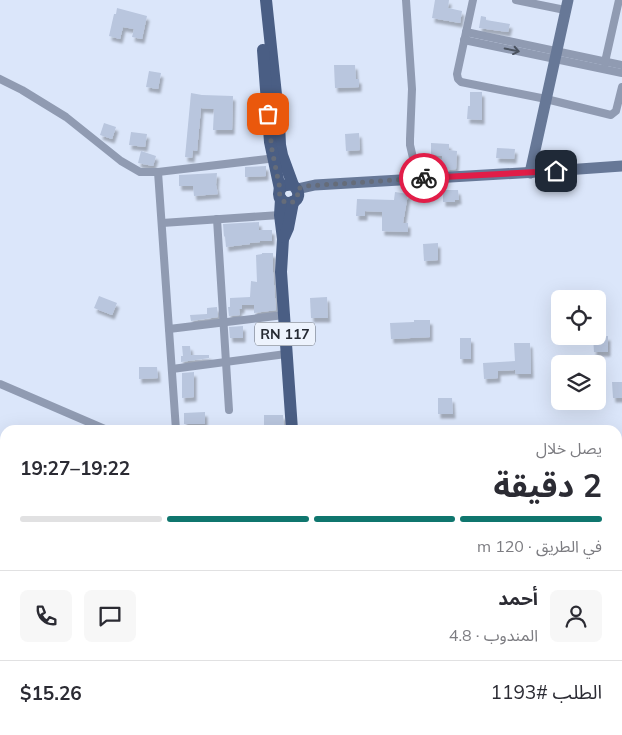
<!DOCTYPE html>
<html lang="ar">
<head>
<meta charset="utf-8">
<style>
  body { margin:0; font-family:Mulish,"Noto Sans Arabic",sans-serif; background:#f7f7f7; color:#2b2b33; direction:rtl; height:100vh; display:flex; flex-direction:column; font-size:19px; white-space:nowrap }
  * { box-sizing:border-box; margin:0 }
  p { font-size:16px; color:#7c7c81 }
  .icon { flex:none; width:28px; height:28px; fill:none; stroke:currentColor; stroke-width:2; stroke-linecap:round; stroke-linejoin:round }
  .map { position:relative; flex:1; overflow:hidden; direction:ltr }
  .drawer { position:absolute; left:0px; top:425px; width:622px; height:310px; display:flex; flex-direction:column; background:#fff; border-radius:15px 15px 0 0; box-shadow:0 5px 20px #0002; direction:rtl }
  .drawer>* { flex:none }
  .controls { position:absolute; left:551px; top:290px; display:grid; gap:10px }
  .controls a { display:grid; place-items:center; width:55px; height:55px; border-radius:8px; background:#fff; box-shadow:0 5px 20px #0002; font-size:25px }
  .pin { position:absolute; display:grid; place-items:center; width:42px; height:42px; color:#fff; margin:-21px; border-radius:10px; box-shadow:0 2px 8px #0006 }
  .courier { position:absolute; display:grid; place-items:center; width:50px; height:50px; margin:-25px; border:4px solid #e11d48; border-radius:50%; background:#fff; color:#222; box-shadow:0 1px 6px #0007 }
  .head em { font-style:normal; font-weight:700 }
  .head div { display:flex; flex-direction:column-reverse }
  .head { display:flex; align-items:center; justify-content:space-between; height:85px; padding:0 20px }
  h1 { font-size:32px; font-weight:700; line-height:38px }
  .bar { display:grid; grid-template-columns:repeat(4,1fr); gap:8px 5px; align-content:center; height:60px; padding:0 20px }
  .bar i { height:6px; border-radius:4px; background:#e1e1e2 }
  .bar .active { background:#0f766e }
  .bar p { grid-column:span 4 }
  .line { display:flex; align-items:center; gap:12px; padding:0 20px; border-top:1px solid #e1e1e2 }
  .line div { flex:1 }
  .round { display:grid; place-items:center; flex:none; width:52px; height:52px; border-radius:8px; background:#f7f7f7 }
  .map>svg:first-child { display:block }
  .building { fill:#b9c6de; filter:url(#shadow) }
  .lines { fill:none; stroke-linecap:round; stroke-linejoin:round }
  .street { stroke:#909bb2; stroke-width:8 }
  .secondary { stroke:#677897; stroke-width:11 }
  .primary { stroke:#4a5e84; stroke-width:12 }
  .oneway { stroke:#4a525f }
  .done { stroke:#656c79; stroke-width:5; stroke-dasharray:0 9 }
  .route { stroke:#e11d48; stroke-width:6 }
  .labels { text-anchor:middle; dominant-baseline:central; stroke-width:4; stroke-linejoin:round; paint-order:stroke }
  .shield { fill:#edf3fd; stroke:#616670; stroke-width:1 }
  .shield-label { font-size:14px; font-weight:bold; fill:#252a33 }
</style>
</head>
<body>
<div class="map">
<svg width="622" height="735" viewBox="0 0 622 735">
  <defs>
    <filter id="shadow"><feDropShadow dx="2.5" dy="4.5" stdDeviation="1" flood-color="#0004"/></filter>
  </defs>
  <rect width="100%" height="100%" fill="#dbe6fa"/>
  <g class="building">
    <path d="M435,0H449L448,8L462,11L460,23L432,18Z"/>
    <path d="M117,8L147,16L142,39L132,37L134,29L123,27L120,39L109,36L114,14H116Z"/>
    <path d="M481,16L486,17V20L510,24L508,32L479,28Z"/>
    <path d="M334,65H355L356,79H359V87L335,88Z"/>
    <path d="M149,71L161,73L158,89L146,87Z"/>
    <path d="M470,92H482V120L467,119L468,106H470Z"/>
    <path d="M191,93L202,95L233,96L232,130H213L214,109L201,108L197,151L193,150L192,158L185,157Z"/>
    <path d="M104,123L116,127L112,139L100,135Z"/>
    <path d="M131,132L147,134L145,147L129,145Z"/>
    <path d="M359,133L360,150L346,151L345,134Z"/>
    <path d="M431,143L449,144V150L457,151L456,169L446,170V165L442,164V156L431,154Z"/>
    <path d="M497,148L515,149L514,159L496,158Z"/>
    <path d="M141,151L156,156L153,166L138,163Z"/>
    <path d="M266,166V176L245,177V167Z"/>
    <path d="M217,173L216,185L218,194L194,196L193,186H179V175Z"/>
    <path d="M443,190H458L459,200H455V202H443Z"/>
    <path d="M395,192L408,194L403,223H408V232L382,231V212L365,211V216H356L357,199L394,200Z"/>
    <path d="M259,222V230H272V241H260V242L250,243V244L226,247L225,236L224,237L223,224Z"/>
    <path d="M438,243V260L424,261L423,244Z"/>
    <path d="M262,253H273V272L276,310L254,313V305H242V309H239L240,315L229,316L228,307H230V298L250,297L251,281L257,282L256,255L262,254Z"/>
    <path d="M99,296L117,303L112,315L94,308Z"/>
    <path d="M327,297L328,318H311L310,298Z"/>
    <path d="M217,307L218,317L191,321L190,315L207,314V308Z"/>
    <path d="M414,320H430V337L391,339L390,323L414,322Z"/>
    <path d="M265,323V337H255V324Z"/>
    <path d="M243,326V338H230L229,327Z"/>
    <path d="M608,336V352H594L593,337Z"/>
    <rect x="460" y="338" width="11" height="21"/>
    <path d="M514,343H530L531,374H516L515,370L498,371V378L484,379L483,363L515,361Z"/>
    <path d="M182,346H190L191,355H209V358L181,362V356H183Z"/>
    <path d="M139,367H157L158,378L139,379Z"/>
    <path d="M194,372V397L182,398V373Z"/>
    <path d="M612,382H622V398H613Z"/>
    <path d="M438,398H452L453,414H438Z"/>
    <path d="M205,412V424H184V413Z"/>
    <path d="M264,415H283L284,429L264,430Z"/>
  </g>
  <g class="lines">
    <g class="street">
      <path d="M406,0L412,89L410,139V145L418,179"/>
      <path d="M473,0L457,74L458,79L461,82L546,99L611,115L616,111L622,87"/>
      <path d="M516,0L565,10"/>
      <path d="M466,32L622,65"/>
      <path d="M464,40L622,73"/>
      <path d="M605,62L619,0"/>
      <path d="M0,79L22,90L66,117L121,161L140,172H158L276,158"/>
      <path d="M158,172L176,430"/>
      <path d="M217,219L229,410"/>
      <path d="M162,223L280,215"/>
      <path d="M169,329L284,315"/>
      <path d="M172,369L286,354"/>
      <path d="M0,384L107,430"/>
    </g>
    <g class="secondary">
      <path d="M530,173L568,0"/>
      <path d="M297,189L315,185L537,172L622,166"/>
    </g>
    <g class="primary">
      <path d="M266,0L279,123L280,145L282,155L293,185C310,201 280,211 279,194C279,185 287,184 293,185"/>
      <path d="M263,50L270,142L280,189"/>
      <path d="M281,199L280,215L283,239L281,272L292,430"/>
      <path d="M284,237L288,228L293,202"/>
      <path d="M313,730L314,735"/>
    </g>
  </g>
  <defs><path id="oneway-shaft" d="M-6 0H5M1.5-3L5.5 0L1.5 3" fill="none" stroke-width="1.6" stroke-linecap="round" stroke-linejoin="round" transform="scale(1.25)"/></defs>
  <use class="oneway" href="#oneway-shaft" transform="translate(512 50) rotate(12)"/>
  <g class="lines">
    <path class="done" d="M268,114L272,150L280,189C276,208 302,207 297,189L306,186L424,178"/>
    <path class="route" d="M424,178L556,171"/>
  </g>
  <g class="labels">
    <rect class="shield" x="255" y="322.5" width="60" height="23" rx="4"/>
    <g class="shield-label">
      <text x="285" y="334">RN 117</text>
    </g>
  </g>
</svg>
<div class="controls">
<a><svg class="icon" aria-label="locate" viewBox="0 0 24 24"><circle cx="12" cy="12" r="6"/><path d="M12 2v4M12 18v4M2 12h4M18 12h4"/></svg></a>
<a><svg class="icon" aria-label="layers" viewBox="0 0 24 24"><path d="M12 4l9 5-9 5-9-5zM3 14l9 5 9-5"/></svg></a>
</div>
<div class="pin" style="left:268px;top:114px;background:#ea580c"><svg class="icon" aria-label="bag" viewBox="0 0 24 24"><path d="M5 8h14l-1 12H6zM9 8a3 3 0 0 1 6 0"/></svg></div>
<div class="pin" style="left:556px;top:171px;background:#1f2937"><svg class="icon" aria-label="home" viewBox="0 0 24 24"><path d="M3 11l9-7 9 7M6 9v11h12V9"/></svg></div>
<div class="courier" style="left:424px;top:178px"><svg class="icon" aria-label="bike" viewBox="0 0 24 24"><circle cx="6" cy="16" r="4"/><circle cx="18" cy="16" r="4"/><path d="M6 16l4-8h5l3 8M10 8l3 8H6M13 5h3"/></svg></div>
<section class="drawer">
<div class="head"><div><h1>2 دقيقة</h1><p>يصل خلال</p></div><em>19:22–19:27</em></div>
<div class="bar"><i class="active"></i><i class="active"></i><i class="active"></i><i></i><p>في الطريق · 120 m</p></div>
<div class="line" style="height:90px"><a class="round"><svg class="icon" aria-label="person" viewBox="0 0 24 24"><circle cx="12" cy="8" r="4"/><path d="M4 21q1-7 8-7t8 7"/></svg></a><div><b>أحمد</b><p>المندوب · 4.8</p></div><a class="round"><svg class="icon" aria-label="chat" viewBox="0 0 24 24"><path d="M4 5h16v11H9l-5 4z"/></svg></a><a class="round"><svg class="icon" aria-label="phone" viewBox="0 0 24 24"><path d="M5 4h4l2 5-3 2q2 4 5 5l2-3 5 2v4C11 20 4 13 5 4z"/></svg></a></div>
<div class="line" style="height:65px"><div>الطلب #1193</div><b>$15.26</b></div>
</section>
</div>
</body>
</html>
